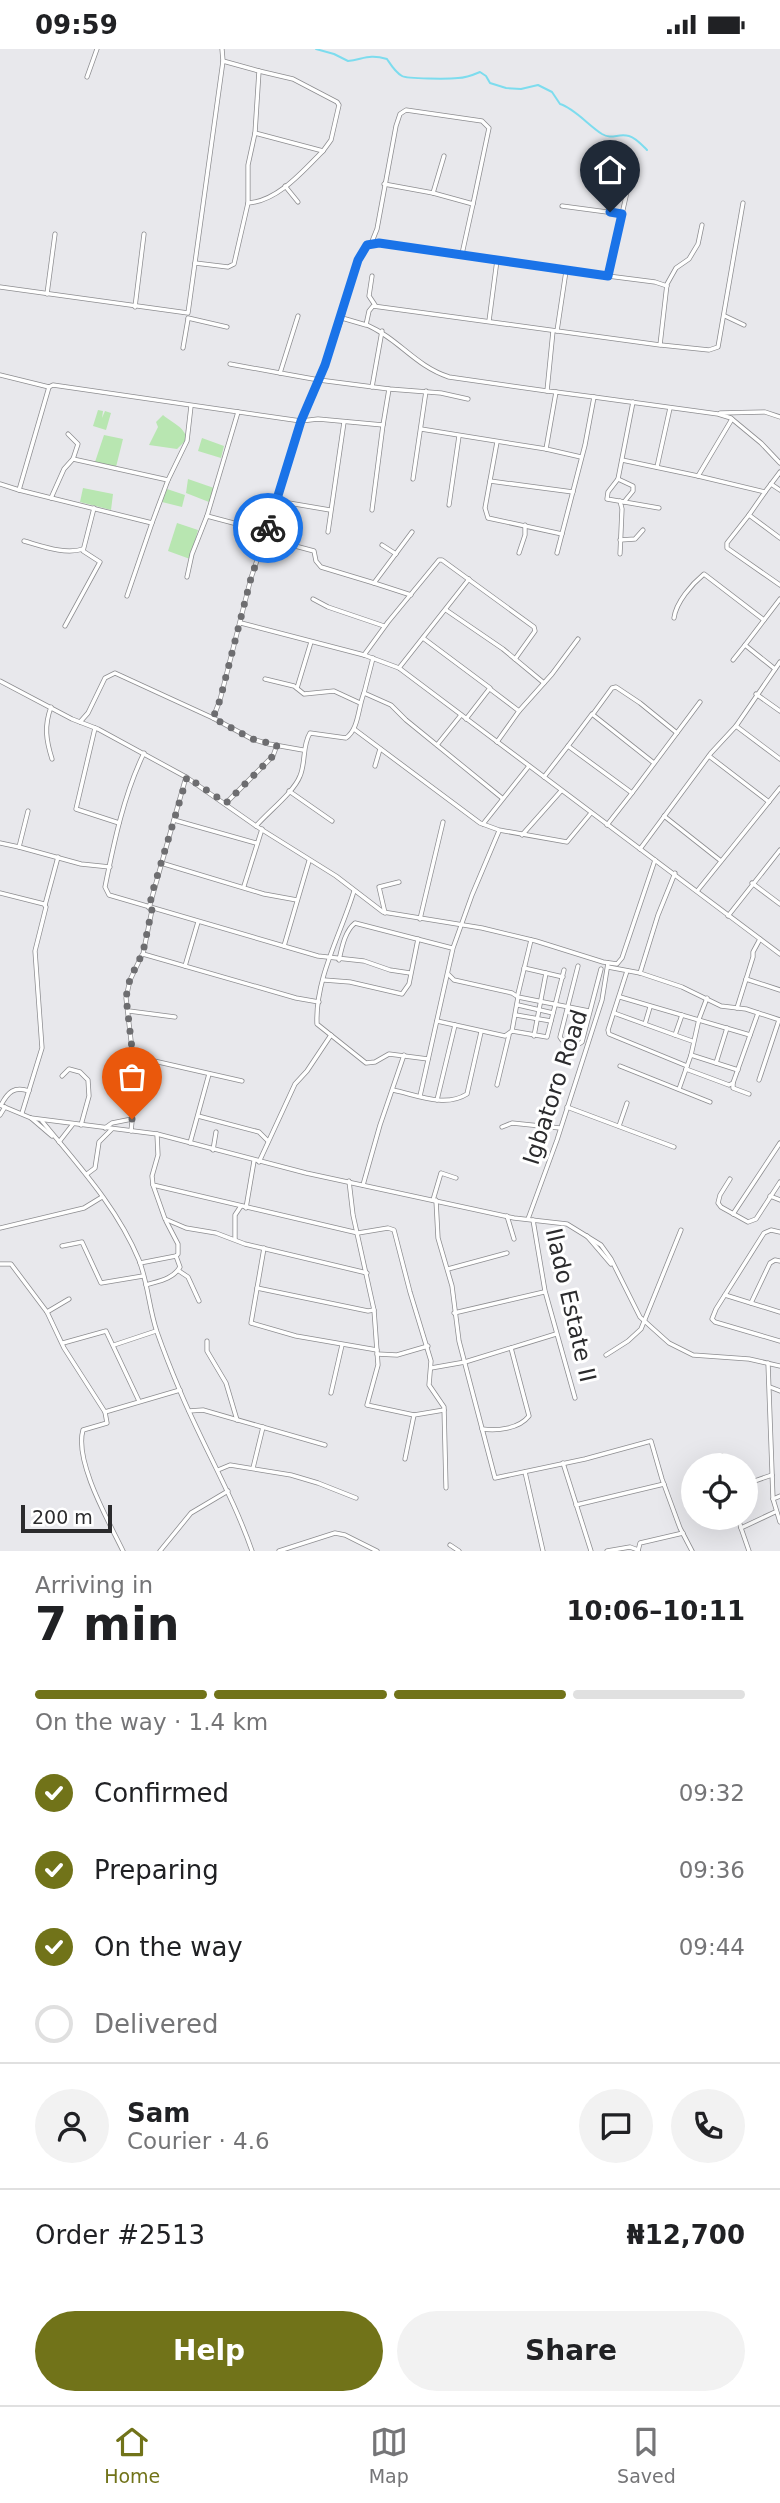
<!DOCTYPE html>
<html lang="en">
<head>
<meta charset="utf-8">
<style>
  body { margin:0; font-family:"DejaVu Sans",sans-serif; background:#f2f2f2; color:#202124; height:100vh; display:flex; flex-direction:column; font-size:26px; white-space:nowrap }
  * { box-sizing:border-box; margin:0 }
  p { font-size:23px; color:#757577 }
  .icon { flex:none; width:38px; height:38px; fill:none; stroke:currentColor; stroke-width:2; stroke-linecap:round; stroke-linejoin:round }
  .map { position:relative; height:1502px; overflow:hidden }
  .details { display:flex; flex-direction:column; background:#fff; flex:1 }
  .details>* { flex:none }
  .controls { position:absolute; left:681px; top:1404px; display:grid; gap:14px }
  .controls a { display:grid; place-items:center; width:77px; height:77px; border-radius:50%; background:#fff; box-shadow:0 7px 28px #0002; font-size:35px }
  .scale { position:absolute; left:21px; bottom:18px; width:91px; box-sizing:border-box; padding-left:7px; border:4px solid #2b2b2d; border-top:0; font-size:19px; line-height:24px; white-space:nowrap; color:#2b2b2d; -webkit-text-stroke:5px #fff; paint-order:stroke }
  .pin { position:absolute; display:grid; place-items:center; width:60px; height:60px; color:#fff; margin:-72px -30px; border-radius:50% 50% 50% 0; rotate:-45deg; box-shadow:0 0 7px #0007 }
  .pin .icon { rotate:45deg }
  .courier { position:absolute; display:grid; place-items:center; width:70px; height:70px; margin:-35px; border:5px solid #1a73e8; border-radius:50%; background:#fff; color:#222; box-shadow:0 2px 9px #0007 }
  .overview em { font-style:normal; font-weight:700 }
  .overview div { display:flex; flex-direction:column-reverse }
  .overview { display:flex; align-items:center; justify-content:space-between; height:119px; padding:0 35px }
  h1 { font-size:46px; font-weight:700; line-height:52px }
  .bar { display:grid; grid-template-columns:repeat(4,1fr); gap:10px 7px; align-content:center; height:84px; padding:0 35px }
  .bar i { height:9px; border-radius:5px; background:#e0e0e0 }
  .bar .on { background:#717319 }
  .bar p { grid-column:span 4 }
  .line { display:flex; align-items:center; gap:18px; padding:0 35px; border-top:2px solid #e0e0e0 }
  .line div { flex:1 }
  .round { display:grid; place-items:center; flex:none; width:74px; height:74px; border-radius:37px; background:#f2f2f2 }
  ol { padding:0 35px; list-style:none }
  li { display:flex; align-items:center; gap:21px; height:77px }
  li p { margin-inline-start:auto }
  li .icon { padding:7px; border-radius:50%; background:#717319; color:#fff; stroke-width:4 }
  li:last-child { color:#757577 }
  li i { width:38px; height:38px; border:4px solid #e0e0e0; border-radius:50% }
  .button { display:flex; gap:14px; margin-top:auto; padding:14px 35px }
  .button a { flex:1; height:80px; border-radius:42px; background:#717319; color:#fff; font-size:28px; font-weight:700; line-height:80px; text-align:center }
  .button a+a { background:#f2f2f2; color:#202124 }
  .status { display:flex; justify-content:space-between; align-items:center; height:49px; padding:0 35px; background:#fff; direction:ltr }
  .status svg { height:19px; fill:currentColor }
  .tab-bar { display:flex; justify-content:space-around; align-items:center; height:98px; border-top:2px solid #e0e0e0; background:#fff; font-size:19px; color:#757577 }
  .tab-bar a { display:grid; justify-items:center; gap:4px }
  .tab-bar .on { color:#717319 }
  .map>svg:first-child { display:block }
  .green { fill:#b8e6b1 }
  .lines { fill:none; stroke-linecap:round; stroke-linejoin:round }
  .stream { stroke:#7ddcee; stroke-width:2 }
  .minor-casing { stroke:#8d8d90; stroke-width:5 }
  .minor { stroke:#fff; stroke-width:3.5 }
  .done { stroke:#6d6d70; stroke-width:7; stroke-dasharray:0 12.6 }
  .route { stroke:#1a73e8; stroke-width:9 }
  .labels { text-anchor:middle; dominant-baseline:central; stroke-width:6; stroke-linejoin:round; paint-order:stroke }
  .street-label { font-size:23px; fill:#2b2b2d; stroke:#fff }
</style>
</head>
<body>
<div class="status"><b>09:59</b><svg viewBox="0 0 49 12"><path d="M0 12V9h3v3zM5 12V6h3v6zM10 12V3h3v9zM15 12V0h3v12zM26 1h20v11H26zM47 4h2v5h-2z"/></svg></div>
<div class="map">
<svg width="780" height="1502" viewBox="0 0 780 1502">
  <rect width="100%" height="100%" fill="#e8e8ec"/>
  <g class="green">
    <path d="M98,361L103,362L102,369L105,362L111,364L106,381L93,377Z"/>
    <path d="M163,366C172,374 184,377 187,390L177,400L149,396L158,378L156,373Z"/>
    <path d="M104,386L123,390L116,418L95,413Z"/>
    <path d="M202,389L224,397L221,409L198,402Z"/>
    <path d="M188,430L214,439L209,453L186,444Z"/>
    <path d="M83,439L113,445L111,461L80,453Z"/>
    <path d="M167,440L185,446L182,458L162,453Z"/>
    <path d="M177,474L198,481L190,510L168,502Z"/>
  </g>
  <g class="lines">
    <path class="stream" d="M316,0L334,5L348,12C364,10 369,5 387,10C391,16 395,23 402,27C407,30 449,30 458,29C465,29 473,26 480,23L486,27L490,34L506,39L521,40L538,36L552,43L560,55C574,59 588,76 602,85C612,91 618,84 629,87C636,89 642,96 647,101"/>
    <defs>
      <g id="minor">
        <path d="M87,28L97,0"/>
        <path d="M255,84L323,102L331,91L339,56L337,53L293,30L259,22"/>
        <path d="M384,135L433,144L444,107"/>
        <path d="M285,137L298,153"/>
        <path d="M433,144L473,155L489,79L482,72L406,61L400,65L396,77L377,180L371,195L379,194L608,227L629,134"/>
        <path d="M248,154C278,152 303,122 323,102"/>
        <path d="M562,157L622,165"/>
        <path d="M371,195C354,202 346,251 342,269L366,276L369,262L373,257L660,296L667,235L676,219L689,210L698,195L702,176"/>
        <path d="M462,205L473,155"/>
        <path d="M195,214L228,218L234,215L248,154V116L255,84L259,22L223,12"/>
        <path d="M372,227L369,247L375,256"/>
        <path d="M608,227L655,233L667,237"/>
        <path d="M0,238L188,264L223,12L222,0"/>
        <path d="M47,245L55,185"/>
        <path d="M135,258L144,185"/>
        <path d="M298,267L280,324L319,331L301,372L318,370L383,376L389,340"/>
        <path d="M725,267L744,276"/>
        <path d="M188,269L227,278"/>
        <path d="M342,269L319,331L389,340L441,344L468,350"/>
        <path d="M489,272L497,211"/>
        <path d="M367,276C399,290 415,317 449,328L547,342"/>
        <path d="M553,282L547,342L556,343"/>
        <path d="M557,282L566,222"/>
        <path d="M661,296L709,301L718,298L743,154"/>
        <path d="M183,299L188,270"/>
        <path d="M230,315L280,324"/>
        <path d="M0,326L49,338L53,336L301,372L277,452L251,529L220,651L213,669"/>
        <path d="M49,338L19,441L152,474L168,431L187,392L191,357"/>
        <path d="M372,338L382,282"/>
        <path d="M633,353L618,430L608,443L607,450L659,459"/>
        <path d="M720,364L765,363L780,368"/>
        <path d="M732,370L761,394L780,414"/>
        <path d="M421,380L546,400"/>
        <path d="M68,385L78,395L73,410"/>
        <path d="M497,393L485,459L488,469L562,485"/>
        <path d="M581,408L546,400L556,343L594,348"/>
        <path d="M622,411L698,427"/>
        <path d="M657,418L670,359"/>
        <path d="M413,430L426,342"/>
        <path d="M618,430L633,437V442L624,453"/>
        <path d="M490,432L573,443"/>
        <path d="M0,435L19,441"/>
        <path d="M771,435L780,441"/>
        <path d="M765,443L780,423"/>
        <path d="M51,449L64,420L73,410L168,431"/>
        <path d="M277,452L330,461"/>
        <path d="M620,452L622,460L620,505"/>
        <path d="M449,456L459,387"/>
        <path d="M372,461L383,376"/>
        <path d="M749,466L727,494V499L780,536"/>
        <path d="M207,467L238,363"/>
        <path d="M328,483L344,373"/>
        <path d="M620,491L635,490L643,481"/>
        <path d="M24,492C42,497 65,506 83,500"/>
        <path d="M382,496L396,505"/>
        <path d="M519,504L525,486V476"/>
        <path d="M557,504L585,396L594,348L718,365L731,369L732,370L698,427L765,443L749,466L780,489"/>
        <path d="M187,528L192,505L207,467L241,476L265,489L314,502L316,512L321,518L374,534L412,483"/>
        <path d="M374,534L411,546"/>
        <path d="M127,547L152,474"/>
        <path d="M313,550L328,558L384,577"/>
        <path d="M446,561L503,600L544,634"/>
        <path d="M674,569C676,553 692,535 704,525L764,571"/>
        <path d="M241,574L364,606L399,619L780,905"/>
        <path d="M65,577L100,513L83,502L94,459"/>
        <path d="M423,589L490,639L466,670"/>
        <path d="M364,606L388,573L439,511H442L534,578L535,582L515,610"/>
        <path d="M733,611L745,596"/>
        <path d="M399,619L469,530"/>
        <path d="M775,620L745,596L780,550"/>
        <path d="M265,630L294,637L304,645L334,642L360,654"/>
        <path d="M0,632L72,670L98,680L186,728L256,777L336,827L383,863L482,879L536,892L603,913L617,915L622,909L655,811"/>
        <path d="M297,639L311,593"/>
        <path d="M490,640L519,662L497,693"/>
        <path d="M364,644L373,609"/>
        <path d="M756,645L780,662"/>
        <path d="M51,658C44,677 46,691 52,710"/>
        <path d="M519,662L552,625L578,590"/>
        <path d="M593,665L612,639L616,638L640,654L677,684"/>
        <path d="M80,673L88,664L105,629L115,624L213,669L252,690L269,695L303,701"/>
        <path d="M736,677L780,710"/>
        <path d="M95,679L76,760L119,774"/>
        <path d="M354,680L480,774L499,781L567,793L591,764"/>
        <path d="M437,696L461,666"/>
        <path d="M568,697L592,665L654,714"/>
        <path d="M144,704C124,745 114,793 105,838L109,846L318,907L364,912L390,921L410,924"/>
        <path d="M709,707L769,753"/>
        <path d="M375,717L380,700"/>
        <path d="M544,728L568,697L632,744L607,776"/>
        <path d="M289,742L332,772"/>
        <path d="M632,744L700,653"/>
        <path d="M226,754L273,707L277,696"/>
        <path d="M664,767L721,812"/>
        <path d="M174,771L256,794"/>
        <path d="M483,775L529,717"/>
        <path d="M256,777C268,763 294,743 300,727C306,713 302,697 310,684L346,689C359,680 358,658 364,644L391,656L406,671L502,749"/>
        <path d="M522,786L561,742"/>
        <path d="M0,794L19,798L28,762"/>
        <path d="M19,798L81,815L110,818"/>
        <path d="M640,800L711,704L736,677L780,613"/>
        <path d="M161,814L264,845L297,851"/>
        <path d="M752,834L780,855"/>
        <path d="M244,837L262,780"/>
        <path d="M698,841L780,739"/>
        <path d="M354,842C341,885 315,929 317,975L366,1014L375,1013L389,1005L428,1010"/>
        <path d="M0,844L44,855L46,858L35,902L42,999L22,1064"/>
        <path d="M45,856L58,808"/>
        <path d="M149,859L186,728"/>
        <path d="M152,861L143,905L296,949L319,953"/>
        <path d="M385,864L379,838L399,833"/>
        <path d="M728,867L780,801"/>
        <path d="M420,870L443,773"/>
        <path d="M284,897L309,812"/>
        <path d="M339,911C342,898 345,882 355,874L452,899"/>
        <path d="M185,917L198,873"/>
        <path d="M578,917L560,988L562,991L579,995L582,993L601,920"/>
        <path d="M608,918L640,924L682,938L721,957L746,960L780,971"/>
        <path d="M524,919L563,928"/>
        <path d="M627,922L608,981L609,985L687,1017"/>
        <path d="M640,924L658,866L675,824"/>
        <path d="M448,925L454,931L512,944L518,948L589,962"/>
        <path d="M746,930L780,941"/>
        <path d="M324,931L350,933L402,945L409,935L418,890"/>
        <path d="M518,945L531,891"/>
        <path d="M620,948L750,986"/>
        <path d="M518,956L553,964"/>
        <path d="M737,959L753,908V903L760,890"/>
        <path d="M129,962L175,968"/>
        <path d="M614,964L675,986L682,966"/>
        <path d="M516,966L551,972"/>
        <path d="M437,972L505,987L512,982L547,988L564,921"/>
        <path d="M645,975L650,958"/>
        <path d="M512,982L518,948"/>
        <path d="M675,986L692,992"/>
        <path d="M534,987L546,924"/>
        <path d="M691,1006L699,970L707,949"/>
        <path d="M132,1007L242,1032"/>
        <path d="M716,1014L727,979"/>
        <path d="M620,1017L710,1053"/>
        <path d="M686,1020L729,1036L733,1034L758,964"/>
        <path d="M62,1027L69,1020L80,1023L88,1031L89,1047L81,1076"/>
        <path d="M759,1031L779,971"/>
        <path d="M733,1034V1039L749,1045"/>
        <path d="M497,1036L509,986"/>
        <path d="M679,1040L691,1006L738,1021"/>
        <path d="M393,1041C417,1046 445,1059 467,1045L481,983"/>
        <path d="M420,1047L453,899L472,846L499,782"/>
        <path d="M437,1051L455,976"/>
        <path d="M0,1056L31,1069L157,1085L306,1124L514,1169L567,1175L601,1196L611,1210L640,1268L669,1294L693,1306L749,1310L780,1317"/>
        <path d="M1,1056C8,1043 14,1037 29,1042"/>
        <path d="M567,1058L674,1098"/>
        <path d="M0,1066L5,1058"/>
        <path d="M198,1067L259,1083L268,1092"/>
        <path d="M31,1069L52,1087"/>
        <path d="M42,1072C78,1116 117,1158 139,1211C148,1234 149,1260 157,1283C164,1303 172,1323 180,1342C203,1397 233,1447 252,1502"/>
        <path d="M619,1077L627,1054"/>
        <path d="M502,1078L512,1074L560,1079"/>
        <path d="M105,1079L112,1074L132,1070"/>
        <path d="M131,1082L136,1034L126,949L130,931L142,906"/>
        <path d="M157,1085L158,1106L152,1127L153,1136L358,1184L388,1179L394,1181L410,1243L431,1312L429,1336L444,1358L446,1439"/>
        <path d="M59,1093L73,1075"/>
        <path d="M190,1094L209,1025"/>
        <path d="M213,1101L216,1083"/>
        <path d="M259,1113L295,1035L307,1022L331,986"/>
        <path d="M87,1125L95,1119L99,1093L112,1080"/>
        <path d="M730,1130L720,1146L718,1154L721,1158L748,1173L756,1170L780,1133"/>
        <path d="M349,1132L353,1166L374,1261L378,1316L367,1356L414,1366L444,1361"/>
        <path d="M153,1136L165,1170L186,1179L216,1184L245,1195L367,1224"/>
        <path d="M363,1136L380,1076L404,1006"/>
        <path d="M770,1147L780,1151"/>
        <path d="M433,1151L441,1124L456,1129"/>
        <path d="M436,1151L438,1189L452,1237L459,1292L495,1429L585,1410L651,1392L662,1430L680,1479L692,1502"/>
        <path d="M246,1159L254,1112"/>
        <path d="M733,1165L780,1094"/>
        <path d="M507,1167L514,1190"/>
        <path d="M528,1170L557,1091L602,951L608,914"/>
        <path d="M533,1171L545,1242L575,1349"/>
        <path d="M0,1179L84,1159L102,1148"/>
        <path d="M780,1183L771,1181L764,1184L716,1260L712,1270L715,1273L780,1292"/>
        <path d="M587,1187L611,1215"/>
        <path d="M235,1190V1166L241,1157"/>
        <path d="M62,1197L82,1193L101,1234L143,1227"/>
        <path d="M264,1199L251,1274L296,1287L377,1301"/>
        <path d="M140,1214L176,1207L178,1205V1195L166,1172"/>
        <path d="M0,1215H11L47,1263L64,1299L105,1363L107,1374L83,1381C74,1412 109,1473 123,1502"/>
        <path d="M448,1220L507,1204"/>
        <path d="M179,1222L188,1228L199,1252"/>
        <path d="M146,1236C159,1232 173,1230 180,1218L176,1207"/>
        <path d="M257,1239L368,1262L374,1261"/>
        <path d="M725,1246L780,1263"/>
        <path d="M751,1254L770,1214L775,1211L780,1212"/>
        <path d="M47,1263L69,1250"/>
        <path d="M454,1264L544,1243"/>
        <path d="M207,1292V1302L226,1334L237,1371"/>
        <path d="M63,1294L106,1282L139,1352"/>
        <path d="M114,1296L156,1282"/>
        <path d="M377,1305L397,1306L428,1297"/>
        <path d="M606,1306L628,1292L641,1280L681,1181"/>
        <path d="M768,1314L773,1450L780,1473"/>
        <path d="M431,1319L465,1313L556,1285"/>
        <path d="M770,1338L780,1342"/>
        <path d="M331,1344L342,1296"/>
        <path d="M189,1362L203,1361L325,1396"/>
        <path d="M105,1363L180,1341"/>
        <path d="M482,1380C497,1382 519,1380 529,1367L511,1299"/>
        <path d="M405,1410L414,1366"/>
        <path d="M563,1414L591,1502"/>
        <path d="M711,1416L722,1407"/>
        <path d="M253,1419L263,1378"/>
        <path d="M218,1421L230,1416L291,1426L318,1434L356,1449"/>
        <path d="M525,1423L543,1502"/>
        <path d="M746,1435L772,1426"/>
        <path d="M773,1450L780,1447"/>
        <path d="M576,1456L664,1435"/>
        <path d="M738,1468L741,1479"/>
        <path d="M450,1496L459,1502"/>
        <path d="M160,1502L191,1464L228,1442"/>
        <path d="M279,1502L335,1484L345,1486L377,1502"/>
        <path d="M607,1502L630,1498L638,1501"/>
        <path d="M638,1502L640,1494L683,1484"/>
        <path d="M749,1502L741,1479L775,1463"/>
      </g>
    </defs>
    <use href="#minor" class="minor-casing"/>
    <use href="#minor" class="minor"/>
  </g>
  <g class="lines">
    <path class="done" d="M132,1070L136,1034L126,948L130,930L143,903L152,860L149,859L153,841L187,728L226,754L273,707L277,696L252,690L213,669L220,651L251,529L268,479"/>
    <path class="route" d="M268,479L301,372L325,316L358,211L367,196L379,194L608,227L622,165L610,163"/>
  </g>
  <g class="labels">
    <g class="street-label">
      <text transform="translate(555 1038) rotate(-72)">Igbatoro Road</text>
      <text transform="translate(571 1256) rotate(77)">Ilado Estate II</text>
    </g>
  </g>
</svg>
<div class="controls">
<a><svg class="icon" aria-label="locate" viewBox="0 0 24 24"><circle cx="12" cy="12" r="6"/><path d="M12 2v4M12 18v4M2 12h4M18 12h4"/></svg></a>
</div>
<div class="scale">200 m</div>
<div class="pin" style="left:132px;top:1070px;background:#ea580c"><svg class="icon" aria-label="bag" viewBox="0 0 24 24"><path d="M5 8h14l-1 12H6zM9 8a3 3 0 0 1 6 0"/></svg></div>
<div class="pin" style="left:610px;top:163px;background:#1f2937"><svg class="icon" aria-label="home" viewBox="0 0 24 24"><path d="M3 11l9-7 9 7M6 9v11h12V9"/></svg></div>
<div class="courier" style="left:268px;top:479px"><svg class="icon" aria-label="bike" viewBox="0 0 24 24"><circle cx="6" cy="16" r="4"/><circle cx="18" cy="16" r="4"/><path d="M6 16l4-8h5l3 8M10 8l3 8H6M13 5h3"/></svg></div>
</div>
<section class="details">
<div class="overview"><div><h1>7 min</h1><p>Arriving in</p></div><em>10:06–10:11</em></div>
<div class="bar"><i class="on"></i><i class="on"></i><i class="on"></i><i></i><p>On the way · 1.4 km</p></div>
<ol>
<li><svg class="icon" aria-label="check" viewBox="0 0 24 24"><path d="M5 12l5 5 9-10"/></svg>Confirmed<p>09:32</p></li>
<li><svg class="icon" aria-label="check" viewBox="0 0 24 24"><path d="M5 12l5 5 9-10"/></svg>Preparing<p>09:36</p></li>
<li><svg class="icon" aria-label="check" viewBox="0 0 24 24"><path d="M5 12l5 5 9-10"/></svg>On the way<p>09:44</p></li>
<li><i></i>Delivered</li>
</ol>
<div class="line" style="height:126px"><a class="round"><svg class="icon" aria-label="person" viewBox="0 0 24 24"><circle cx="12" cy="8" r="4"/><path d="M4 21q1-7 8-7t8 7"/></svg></a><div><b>Sam</b><p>Courier · 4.6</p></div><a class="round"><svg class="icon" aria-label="chat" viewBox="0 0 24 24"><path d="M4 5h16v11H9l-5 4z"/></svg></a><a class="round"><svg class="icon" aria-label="phone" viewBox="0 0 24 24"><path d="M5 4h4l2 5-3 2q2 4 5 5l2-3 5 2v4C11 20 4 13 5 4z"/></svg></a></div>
<div class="line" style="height:91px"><div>Order #2513</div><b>₦12,700</b></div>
<div class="button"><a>Help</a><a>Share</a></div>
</section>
<nav class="tab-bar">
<a class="on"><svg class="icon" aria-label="home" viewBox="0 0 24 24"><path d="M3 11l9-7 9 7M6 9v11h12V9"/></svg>Home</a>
<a><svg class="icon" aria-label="map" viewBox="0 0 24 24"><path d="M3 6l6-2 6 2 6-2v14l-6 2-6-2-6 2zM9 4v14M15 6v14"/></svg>Map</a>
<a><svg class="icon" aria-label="saved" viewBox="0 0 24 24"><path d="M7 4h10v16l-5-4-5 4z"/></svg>Saved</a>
</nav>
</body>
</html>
